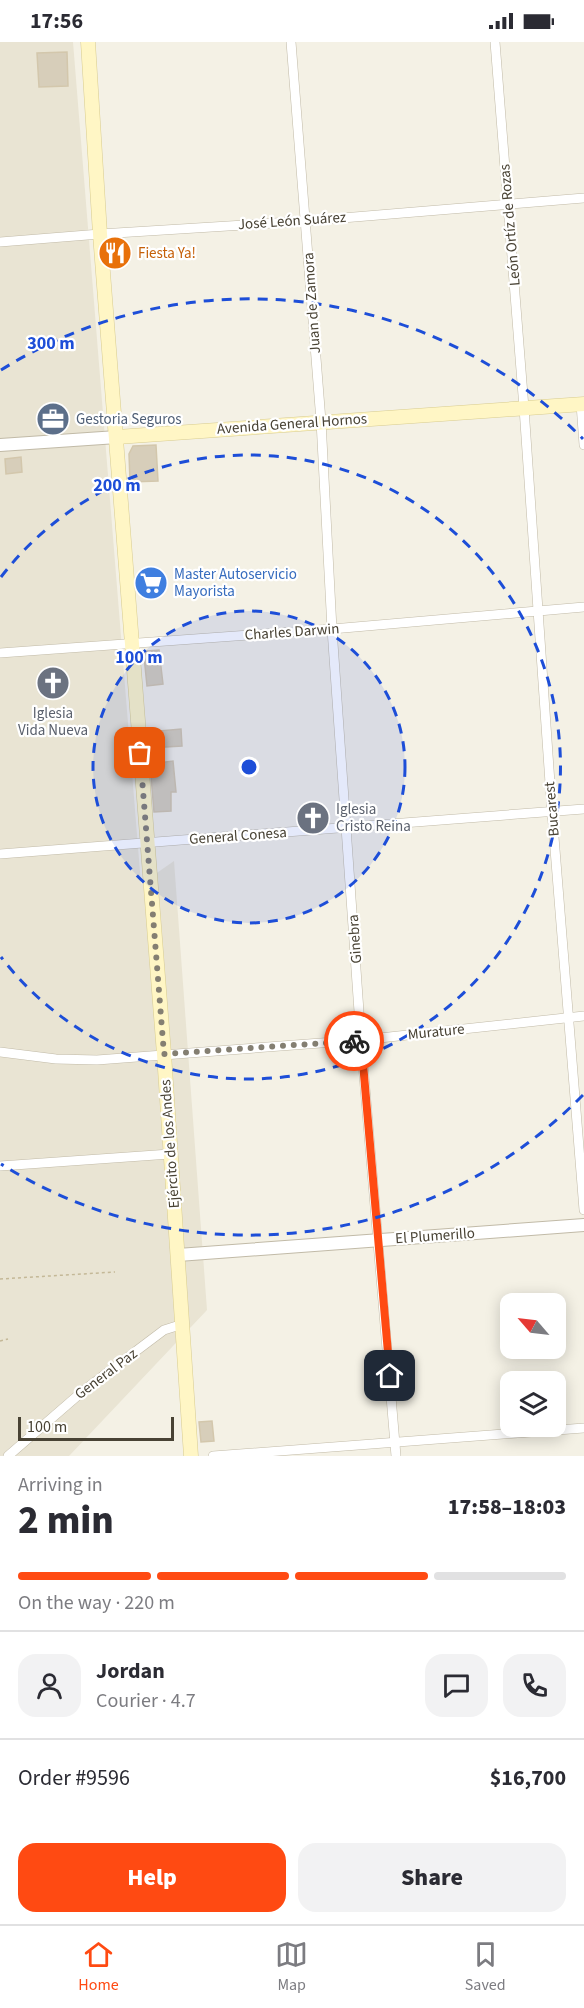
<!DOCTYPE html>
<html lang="en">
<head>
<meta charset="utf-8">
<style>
  body { margin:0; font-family:"Source Sans 3",sans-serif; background:#f2f2f3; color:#2b2b33; height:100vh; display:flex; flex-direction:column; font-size:22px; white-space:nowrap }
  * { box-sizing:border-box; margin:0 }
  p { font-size:20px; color:#7c7c81 }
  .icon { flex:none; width:33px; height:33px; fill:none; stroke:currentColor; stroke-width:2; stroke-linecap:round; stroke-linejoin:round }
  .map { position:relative; height:1414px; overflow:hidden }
  .sheet { display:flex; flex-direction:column; background:#fff; flex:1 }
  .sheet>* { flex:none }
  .needle { width:39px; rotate:298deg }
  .fabs { position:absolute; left:500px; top:1251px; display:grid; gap:12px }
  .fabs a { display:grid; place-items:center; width:66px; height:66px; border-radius:12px; background:#fff; box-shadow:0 3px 15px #0003; font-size:30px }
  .scale { position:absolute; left:18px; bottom:15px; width:156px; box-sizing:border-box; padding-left:6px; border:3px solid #484234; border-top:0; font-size:16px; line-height:21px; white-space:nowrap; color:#484234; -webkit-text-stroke:4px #fff; paint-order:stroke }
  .pin { position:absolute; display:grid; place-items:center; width:51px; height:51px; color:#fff; margin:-26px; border-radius:12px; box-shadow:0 3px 9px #0006 }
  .courier { position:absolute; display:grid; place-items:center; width:60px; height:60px; margin:-30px; border:4px solid #ff4a12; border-radius:50%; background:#fff; color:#222; box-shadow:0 2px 8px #0007 }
  .summary em { font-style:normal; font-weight:800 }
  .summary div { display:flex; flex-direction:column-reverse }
  .summary { display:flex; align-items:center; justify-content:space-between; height:102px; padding:0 18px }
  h1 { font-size:39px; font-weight:800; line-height:45px }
  .bar { display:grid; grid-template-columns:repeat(4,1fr); gap:9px 6px; align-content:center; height:72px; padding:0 18px }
  .bar i { height:8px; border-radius:4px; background:#e1e1e2 }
  .bar .on { background:#ff4a12 }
  .bar p { grid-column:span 4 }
  .line { display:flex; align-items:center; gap:15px; padding:0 18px; border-top:2px solid #e1e1e2 }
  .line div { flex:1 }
  .round { display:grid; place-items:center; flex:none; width:63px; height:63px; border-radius:18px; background:#f2f2f3 }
  .primary-button { display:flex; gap:12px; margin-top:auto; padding:12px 18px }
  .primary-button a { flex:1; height:69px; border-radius:18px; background:#ff4a12; color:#fff; font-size:24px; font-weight:800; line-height:69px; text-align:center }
  .primary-button a+a { background:#f2f2f3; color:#2b2b33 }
  .status { display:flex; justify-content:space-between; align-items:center; height:42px; padding:0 30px; background:#fff; direction:ltr }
  .status svg { height:16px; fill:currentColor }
  .menu { display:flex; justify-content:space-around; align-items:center; height:84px; border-top:2px solid #e1e1e2; background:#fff; font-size:16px; color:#7c7c81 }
  .menu a { display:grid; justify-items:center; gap:3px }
  .menu .on { color:#ff4a12 }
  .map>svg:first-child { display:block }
  .residential { fill:#e9e4d3 }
  .building { fill:#d7ceba; stroke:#d3c7ac; stroke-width:1.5 }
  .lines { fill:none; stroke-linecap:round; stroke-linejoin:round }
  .minor-casing { stroke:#c1baa7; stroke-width:10 }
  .tertiary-casing { stroke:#c1baa7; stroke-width:14 }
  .secondary-casing { stroke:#d8cc90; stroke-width:15 }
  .path { stroke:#c4b897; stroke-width:1.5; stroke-dasharray:3 3; stroke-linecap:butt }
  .minor { stroke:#fff; stroke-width:9 }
  .tertiary { stroke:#fff; stroke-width:12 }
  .secondary { stroke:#fff6c5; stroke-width:14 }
  .done { stroke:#847f72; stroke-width:6; stroke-dasharray:0 10.8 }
  .route { stroke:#ff4a12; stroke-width:8 }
  .ring { fill:none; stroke:#1d4ed8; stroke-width:3; stroke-dasharray:10 8 }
  .labels { text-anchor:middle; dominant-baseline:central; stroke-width:4.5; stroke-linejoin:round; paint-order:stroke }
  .street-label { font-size:15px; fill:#484234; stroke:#fff }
  .food-label { font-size:15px; fill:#c56008; stroke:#fff; text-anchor:start }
  .service-label { font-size:15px; fill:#4e5e75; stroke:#fff; text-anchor:start }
  .shop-label { font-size:15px; fill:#366cbe; stroke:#fff; text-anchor:start }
  .worship-label { font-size:15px; fill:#5b616d; stroke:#fff }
  .centre { fill:#1d4ed8; stroke:#fff; stroke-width:3 }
  .ring-label { font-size:18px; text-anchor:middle; font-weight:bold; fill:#1d4ed8; stroke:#fff; stroke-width:4.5; stroke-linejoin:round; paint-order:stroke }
</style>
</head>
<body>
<div class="status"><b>17:56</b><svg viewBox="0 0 49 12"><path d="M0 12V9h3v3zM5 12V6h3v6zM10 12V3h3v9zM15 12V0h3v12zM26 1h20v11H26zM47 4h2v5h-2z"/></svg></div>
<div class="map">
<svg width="584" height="1414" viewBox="0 0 584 1414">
  <rect width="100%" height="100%" fill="#f4f1e5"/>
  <path class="residential" d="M0,0H73L141,842L174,819L207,1268L69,1414H0Z"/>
  <g class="building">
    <path d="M67,10L68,44L39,45L37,11Z"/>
    <path d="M114,207H126V217H112V210Z"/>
    <path d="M156,403L158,439L130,440L129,412L133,404Z"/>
    <path d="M21,415L22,430L6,432L5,417Z"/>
    <path d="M162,534L163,548H140L139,535Z"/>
    <path d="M159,608L163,642L147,644L144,614L147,609Z"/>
    <path d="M181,687L182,704L149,706L148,690Z"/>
    <path d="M173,719L176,750H171V769L154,770L150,722Z"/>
    <path d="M212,1379L214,1399L201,1400L199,1380Z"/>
  </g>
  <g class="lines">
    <defs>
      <g id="minor">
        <path d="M291,0L321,379L332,587L361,998L396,1414"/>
        <path d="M495,0L524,366L552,770L584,1168"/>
        <path d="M0,200L100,192L306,179L584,156"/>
        <path d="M581,362L584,403"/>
        <path d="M0,611L332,587L584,565"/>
        <path d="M0,812L584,767"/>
        <path d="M0,1010L56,1017L97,1018L361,998L584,974"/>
        <path d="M0,1124L170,1112"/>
        <path d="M8,1414L83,1349L164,1288L183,1282"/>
        <path d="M213,1414L584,1386"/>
      </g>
      <g id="tertiary">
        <path d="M0,403L117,395"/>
        <path d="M178,1213L584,1183"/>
      </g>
      <g id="secondary">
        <path d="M88,0L100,192L164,1012L191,1414"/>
        <path d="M117,395L584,362"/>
      </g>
    </defs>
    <use href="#minor" class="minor-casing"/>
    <use href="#tertiary" class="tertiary-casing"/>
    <use href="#secondary" class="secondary-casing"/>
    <g class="path">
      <path d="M0,1237L115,1230"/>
      <path d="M0,1299L8,1297"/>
    </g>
    <use href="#minor" class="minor"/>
    <use href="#tertiary" class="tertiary"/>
    <use href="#secondary" class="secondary"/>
  </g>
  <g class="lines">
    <path class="done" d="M140,711L164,1012L354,999"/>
    <path class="route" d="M354,999L361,998L390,1334"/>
  </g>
  <circle cx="249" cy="725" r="156" fill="#1d4ed8" fill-opacity=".12"/>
  <g class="ring">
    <circle cx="249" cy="725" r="156"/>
    <path d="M1 535A312 312 0 1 1 1 915"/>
    <path d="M583 1053A468 468 0 0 1 1 1122M1 328A468 468 0 0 1 583 397"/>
  </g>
  <defs>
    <symbol id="restaurant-disc" viewBox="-11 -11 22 22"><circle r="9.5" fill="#e8710a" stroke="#fff"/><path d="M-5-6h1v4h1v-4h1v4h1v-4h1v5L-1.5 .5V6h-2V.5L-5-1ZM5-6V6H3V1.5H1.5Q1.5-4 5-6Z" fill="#fff"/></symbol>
    <symbol id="office-disc" viewBox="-11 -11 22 22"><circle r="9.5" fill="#5c6f8a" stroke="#fff"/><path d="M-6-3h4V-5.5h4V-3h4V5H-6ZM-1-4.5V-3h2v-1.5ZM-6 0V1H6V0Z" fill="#fff"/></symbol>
    <symbol id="supermarket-disc" viewBox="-11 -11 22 22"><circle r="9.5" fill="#3f7fe0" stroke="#fff"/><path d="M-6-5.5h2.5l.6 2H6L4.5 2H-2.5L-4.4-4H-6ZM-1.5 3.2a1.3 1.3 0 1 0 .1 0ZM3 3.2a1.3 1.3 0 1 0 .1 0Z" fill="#fff"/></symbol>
    <symbol id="church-disc" viewBox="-11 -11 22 22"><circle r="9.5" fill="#6b7280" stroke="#fff"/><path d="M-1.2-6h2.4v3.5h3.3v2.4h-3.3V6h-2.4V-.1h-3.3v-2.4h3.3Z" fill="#fff"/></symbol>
  </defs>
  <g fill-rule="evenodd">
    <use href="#restaurant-disc" x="96" y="192" width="38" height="38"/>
    <use href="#office-disc" x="34" y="358" width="38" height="38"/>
    <use href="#supermarket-disc" x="132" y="522" width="38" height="38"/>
    <use href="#church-disc" x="34" y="622" width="38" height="38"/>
    <use href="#church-disc" x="294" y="757" width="38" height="38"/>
  </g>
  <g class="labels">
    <g class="street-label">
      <text transform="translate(292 179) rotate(-4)">José León Suárez</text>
      <text transform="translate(510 183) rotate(-95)">León Ortíz de Rozas</text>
      <text transform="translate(312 261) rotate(-94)">Juan de Zamora</text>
      <text transform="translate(292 382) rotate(-4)">Avenida General Hornos</text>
      <text transform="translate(292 590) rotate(-4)">Charles Darwin</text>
      <text transform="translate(552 767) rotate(-95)">Bucarest</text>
      <text transform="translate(238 794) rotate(-4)">General Conesa</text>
      <text transform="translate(355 897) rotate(-94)">Ginebra</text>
      <text transform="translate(436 990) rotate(-6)">Murature</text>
      <text transform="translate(170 1102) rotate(-94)">Ejército de los Andes</text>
      <text transform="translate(435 1194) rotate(-4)">El Plumerillo</text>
      <text transform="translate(106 1332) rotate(-37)">General Paz</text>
    </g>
    <g class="food-label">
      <text x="138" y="211">Fiesta Ya!</text>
    </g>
    <g class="service-label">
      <text x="76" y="377">Gestoria Seguros</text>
    </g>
    <g class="shop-label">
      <text x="174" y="532">Master Autoservicio<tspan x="174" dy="17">Mayorista</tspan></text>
    </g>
    <g class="worship-label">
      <text x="53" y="671">Iglesia<tspan x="53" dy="17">Vida Nueva</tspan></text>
      <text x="336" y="767" text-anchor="start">Iglesia<tspan x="336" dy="17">Cristo Reina</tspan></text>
    </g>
  </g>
  <circle cx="249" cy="725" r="9" class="centre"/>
  <g class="ring-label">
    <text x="51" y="307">300 m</text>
    <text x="117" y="449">200 m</text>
    <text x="139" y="621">100 m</text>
  </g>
</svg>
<div class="fabs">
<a><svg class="needle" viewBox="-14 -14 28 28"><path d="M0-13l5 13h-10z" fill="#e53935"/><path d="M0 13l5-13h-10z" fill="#7c7c81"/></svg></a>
<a><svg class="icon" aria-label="layers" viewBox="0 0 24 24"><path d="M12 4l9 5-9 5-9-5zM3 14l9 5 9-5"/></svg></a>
</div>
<div class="scale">100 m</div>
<div class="pin" style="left:140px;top:711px;background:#ea580c"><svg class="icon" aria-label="bag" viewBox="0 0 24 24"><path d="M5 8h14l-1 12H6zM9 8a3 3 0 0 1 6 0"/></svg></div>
<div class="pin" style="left:390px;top:1334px;background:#1f2937"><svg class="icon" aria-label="home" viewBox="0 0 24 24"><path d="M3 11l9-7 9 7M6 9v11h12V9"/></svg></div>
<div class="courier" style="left:354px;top:999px"><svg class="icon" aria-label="bike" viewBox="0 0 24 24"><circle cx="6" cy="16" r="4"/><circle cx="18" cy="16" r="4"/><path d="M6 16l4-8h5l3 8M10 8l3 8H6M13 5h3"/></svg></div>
</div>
<section class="sheet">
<div class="summary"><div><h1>2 min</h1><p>Arriving in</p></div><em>17:58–18:03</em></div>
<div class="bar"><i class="on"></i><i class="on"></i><i class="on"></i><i></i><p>On the way · 220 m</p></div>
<div class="line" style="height:108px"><a class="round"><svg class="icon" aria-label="person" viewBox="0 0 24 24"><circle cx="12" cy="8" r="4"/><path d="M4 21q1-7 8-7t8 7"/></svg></a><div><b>Jordan</b><p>Courier · 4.7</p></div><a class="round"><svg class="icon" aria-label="chat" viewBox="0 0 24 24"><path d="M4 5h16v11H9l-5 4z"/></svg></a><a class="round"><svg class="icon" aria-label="phone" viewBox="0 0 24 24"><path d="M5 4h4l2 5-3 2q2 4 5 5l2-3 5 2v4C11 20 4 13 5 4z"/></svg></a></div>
<div class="line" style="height:78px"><div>Order #9596</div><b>$16,700</b></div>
<div class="primary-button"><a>Help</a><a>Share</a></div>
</section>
<nav class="menu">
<a class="on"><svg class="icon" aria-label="home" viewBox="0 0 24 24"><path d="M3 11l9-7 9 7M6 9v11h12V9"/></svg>Home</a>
<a><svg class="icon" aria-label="map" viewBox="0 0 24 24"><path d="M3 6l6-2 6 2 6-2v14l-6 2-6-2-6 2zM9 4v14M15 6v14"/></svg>Map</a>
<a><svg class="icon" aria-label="saved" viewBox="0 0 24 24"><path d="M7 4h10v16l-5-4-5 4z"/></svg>Saved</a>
</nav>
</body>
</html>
